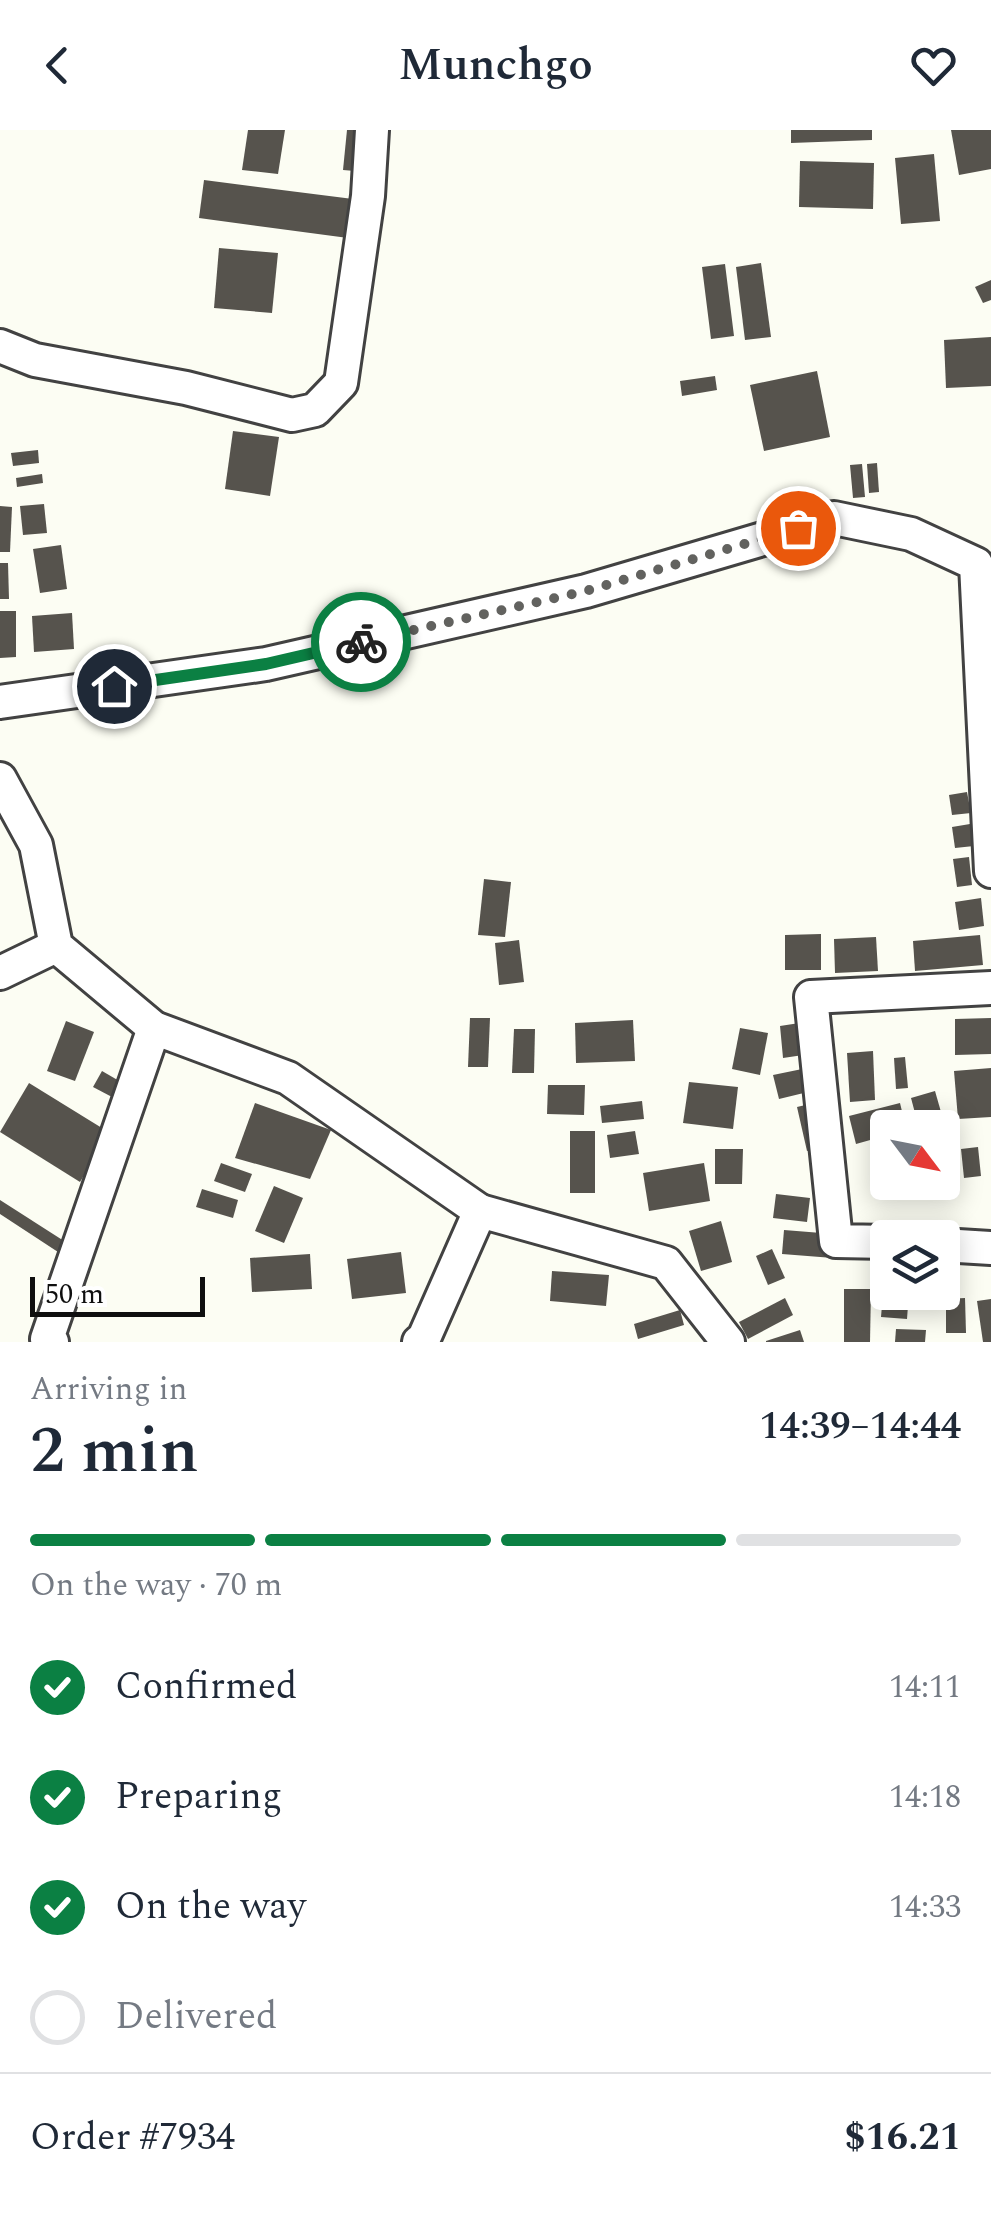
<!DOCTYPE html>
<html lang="en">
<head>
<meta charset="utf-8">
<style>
  body { margin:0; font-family:Spectral,serif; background:#f2f2f3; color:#1f2937; height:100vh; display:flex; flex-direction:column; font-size:38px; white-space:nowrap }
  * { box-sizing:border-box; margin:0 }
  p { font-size:32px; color:#747a83 }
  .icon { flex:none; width:55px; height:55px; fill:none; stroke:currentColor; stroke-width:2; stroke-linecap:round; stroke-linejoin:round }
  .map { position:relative; height:1212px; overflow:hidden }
  .details { display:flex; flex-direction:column; background:#fff; flex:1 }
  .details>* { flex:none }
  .needle { width:65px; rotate:122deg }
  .controls { position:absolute; left:870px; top:980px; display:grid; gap:20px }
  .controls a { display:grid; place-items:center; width:90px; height:90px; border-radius:10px; background:#fff; box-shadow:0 5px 25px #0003; font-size:50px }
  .scale { position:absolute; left:30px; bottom:25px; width:175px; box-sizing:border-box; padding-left:10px; border:5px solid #0f0f0f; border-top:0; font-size:28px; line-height:35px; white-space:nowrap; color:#0f0f0f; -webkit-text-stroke:8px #fff; paint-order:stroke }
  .pin { position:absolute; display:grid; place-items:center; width:85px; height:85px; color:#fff; margin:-42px; border:5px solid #fff; border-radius:50%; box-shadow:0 2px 10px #0007 }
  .courier { position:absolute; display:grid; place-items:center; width:100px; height:100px; margin:-50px; border:8px solid #0b8043; border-radius:50%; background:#fff; color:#222; box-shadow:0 2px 12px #0007 }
  .overview em { font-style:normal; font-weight:600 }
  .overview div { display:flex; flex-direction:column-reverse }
  .overview { display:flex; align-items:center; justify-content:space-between; height:170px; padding:0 30px }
  h1 { font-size:65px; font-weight:600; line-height:75px }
  .bar { display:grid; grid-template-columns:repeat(4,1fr); gap:15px 10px; align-content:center; height:120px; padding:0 30px }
  .bar i { height:12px; border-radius:8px; background:#e0e1e3 }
  .bar .active { background:#0b8043 }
  .bar p { grid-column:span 4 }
  .line { display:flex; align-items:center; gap:25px; padding:0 30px; border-top:2px solid #e0e1e3 }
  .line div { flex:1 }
  ol { padding:0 30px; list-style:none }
  li { display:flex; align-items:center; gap:30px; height:110px }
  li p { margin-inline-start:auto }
  li .icon { padding:10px; border-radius:50%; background:#0b8043; color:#fff; stroke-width:4 }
  li:last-child { color:#747a83 }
  li i { width:55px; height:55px; border:5px solid #e0e1e3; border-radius:50% }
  header { display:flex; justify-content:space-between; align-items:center; height:130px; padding:0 30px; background:#fff; font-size:45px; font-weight:600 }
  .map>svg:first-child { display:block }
  .building { fill:#56534d }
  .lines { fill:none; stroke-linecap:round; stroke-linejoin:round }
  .minor-casing { stroke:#424242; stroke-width:38 }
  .minor { stroke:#fff; stroke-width:32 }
  .done { stroke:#62625f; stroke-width:10; stroke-dasharray:0 18 }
  .route { stroke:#0b8043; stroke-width:12 }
</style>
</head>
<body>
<header><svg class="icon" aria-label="back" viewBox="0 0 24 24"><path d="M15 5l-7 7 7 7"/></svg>Munchgo<svg class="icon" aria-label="heart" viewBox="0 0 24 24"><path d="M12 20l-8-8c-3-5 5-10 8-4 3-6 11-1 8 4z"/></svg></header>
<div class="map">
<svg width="991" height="1212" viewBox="0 0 991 1212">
  <rect width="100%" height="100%" fill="#fcfdf3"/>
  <g class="building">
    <path d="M248,0H285L278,44L242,40Z"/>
    <path d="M347,0H359L355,41L343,40Z"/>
    <path d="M791,0H872V10L791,13Z"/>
    <path d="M951,0H991V39L959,45Z"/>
    <path d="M934,24L940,91L901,94L895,28Z"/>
    <path d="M800,31L874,33L873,79L799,77Z"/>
    <path d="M204,50L353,69L348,108L199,88Z"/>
    <path d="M219,118L278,123L272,183L214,178Z"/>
    <path d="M761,133L771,207L745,210L736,137Z"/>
    <path d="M725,134L734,206L711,209L702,137Z"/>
    <path d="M991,150V170L983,173L975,157Z"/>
    <path d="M991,207V256L946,258L944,210Z"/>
    <path d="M817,241L830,307L764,321L750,255Z"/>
    <path d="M715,246L717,260L682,266L680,251Z"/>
    <path d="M233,301L279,307L270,366L225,359Z"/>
    <path d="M38,320L39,333L13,336L11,323Z"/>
    <path d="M877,333L879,362L869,363L867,334Z"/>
    <path d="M862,334L865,367L853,368L850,335Z"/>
    <path d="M42,344L43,353L17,357L16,348Z"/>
    <path d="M44,374L47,403L23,405L20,376Z"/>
    <path d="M0,376L12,377L10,422H0Z"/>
    <path d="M61,415L67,459L40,463L33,419Z"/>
    <path d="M0,433H8L9,469H0Z"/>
    <path d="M0,481H16V527L0,528Z"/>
    <path d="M72,483L74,519L34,522L32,486Z"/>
    <path d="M967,662L971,683L952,685L949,665Z"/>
    <path d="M970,694L974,716L955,718L952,697Z"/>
    <path d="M969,727L972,755L957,757L953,729Z"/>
    <path d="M484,749L511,752L505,807L478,805Z"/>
    <path d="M981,768L984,796L959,800L955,772Z"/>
    <path d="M821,804V840H785V805Z"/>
    <path d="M980,805L983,835L915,841L913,811Z"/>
    <path d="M876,807L878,841L835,843L834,809Z"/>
    <path d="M519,810L524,852L499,855L495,813Z"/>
    <path d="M470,888H490L488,937H468Z"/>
    <path d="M991,888V924L955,925V889Z"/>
    <path d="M633,890L635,931L576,933L575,893Z"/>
    <path d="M66,891L94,902L75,951L47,941Z"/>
    <path d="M806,892L810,924L783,928L780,896Z"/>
    <path d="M740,898L768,903L760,945L732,939Z"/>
    <path d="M514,899H535L534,943H512Z"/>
    <path d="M873,921L875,970L850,972L847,923Z"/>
    <path d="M905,927L908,958L896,959L894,928Z"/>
    <path d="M807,938L812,961L779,969L773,945Z"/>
    <path d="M991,938V987L958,989L954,941Z"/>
    <path d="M102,941L121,952L112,967L93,957Z"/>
    <path d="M689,952L738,957L733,999L683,993Z"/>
    <path d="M29,953L110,1003L80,1052L0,1002Z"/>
    <path d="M548,955H585L584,985L547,984Z"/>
    <path d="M935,961L945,996L919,998L911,968Z"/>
    <path d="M642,971L644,989L602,993L600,976Z"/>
    <path d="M818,972L828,1016L807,1021L797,977Z"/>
    <path d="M255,973L331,1000L310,1049L235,1028Z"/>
    <path d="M900,973L906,998H888V1005L856,1014L849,986Z"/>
    <rect x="570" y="1001" width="25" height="62"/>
    <path d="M635,1001L639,1024L610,1028L607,1005Z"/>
    <path d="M978,1017L981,1046L964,1048L961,1019Z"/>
    <path d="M715,1019H743L742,1054H715Z"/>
    <path d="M221,1033L252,1044L245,1062L214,1051Z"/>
    <path d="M704,1033L710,1071L649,1081L643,1043Z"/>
    <path d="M274,1056L303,1068L284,1113L255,1101Z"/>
    <path d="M202,1059L238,1070L233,1088L196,1077Z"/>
    <path d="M776,1064L810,1068L807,1092L773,1088Z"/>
    <path d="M0,1070L64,1111L58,1122L0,1084Z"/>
    <path d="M721,1091L732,1132L701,1141L689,1101Z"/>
    <path d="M784,1100L834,1104L833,1128L782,1124Z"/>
    <path d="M772,1119L785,1148L768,1155L756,1126Z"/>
    <path d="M401,1122L406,1163L352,1169L347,1129Z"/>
    <path d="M310,1124L312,1159L252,1162L250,1128Z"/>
    <path d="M885,1140H888V1162H909L907,1189L881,1187Z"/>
    <path d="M552,1141L609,1145L606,1176L550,1171Z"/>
    <path d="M844,1159H871L870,1212H844Z"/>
    <path d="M785,1168L793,1185L748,1209L739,1192Z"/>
    <path d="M965,1168L966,1203H946V1169Z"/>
    <path d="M991,1169V1212H983L977,1171Z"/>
    <path d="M680,1180L684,1195L638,1209L634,1194Z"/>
    <path d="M896,1199L926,1200L925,1212H895Z"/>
    <path d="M800,1200L804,1212H766V1211Z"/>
  </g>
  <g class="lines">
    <defs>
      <g id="minor">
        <path d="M0,216L35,230L186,258L292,285L315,280L341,253L368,66L372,0"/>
        <path d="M0,572L266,534L586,461L834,388L911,404L976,434L991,741"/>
        <path d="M0,649L36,715L56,816L154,898L288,948L480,1081L424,1208L419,1212"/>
        <path d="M0,843L56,816"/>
        <path d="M480,1081L666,1133L728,1212"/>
        <path d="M888,1112L836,1111L811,867L991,858"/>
        <path d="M942,1115L991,1118"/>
        <path d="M52,1212L47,1209L154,898"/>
      </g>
    </defs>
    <use href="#minor" class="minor-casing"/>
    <use href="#minor" class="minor"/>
  </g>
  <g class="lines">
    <path class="done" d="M361,512L586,461L798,398"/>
    <path class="route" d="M114,556L266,534L361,512"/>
  </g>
</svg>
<div class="controls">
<a><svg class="needle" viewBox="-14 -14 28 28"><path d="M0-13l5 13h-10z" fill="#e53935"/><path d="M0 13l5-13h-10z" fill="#747a83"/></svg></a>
<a><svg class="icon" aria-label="layers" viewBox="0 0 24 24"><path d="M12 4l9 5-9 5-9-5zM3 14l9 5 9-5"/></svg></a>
</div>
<div class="scale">50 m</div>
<div class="pin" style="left:798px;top:398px;background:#ea580c"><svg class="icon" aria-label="bag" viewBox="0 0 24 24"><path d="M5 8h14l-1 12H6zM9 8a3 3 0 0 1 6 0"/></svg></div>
<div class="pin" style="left:114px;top:556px;background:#1f2937"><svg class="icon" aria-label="home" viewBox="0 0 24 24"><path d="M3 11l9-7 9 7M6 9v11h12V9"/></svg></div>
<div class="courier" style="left:361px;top:512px"><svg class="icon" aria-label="bike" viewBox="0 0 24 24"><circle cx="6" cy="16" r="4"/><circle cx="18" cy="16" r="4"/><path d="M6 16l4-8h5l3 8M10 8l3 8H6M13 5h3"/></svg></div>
</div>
<section class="details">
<div class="overview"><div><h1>2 min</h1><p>Arriving in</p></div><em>14:39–14:44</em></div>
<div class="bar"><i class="active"></i><i class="active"></i><i class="active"></i><i></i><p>On the way · 70 m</p></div>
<ol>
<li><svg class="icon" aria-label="check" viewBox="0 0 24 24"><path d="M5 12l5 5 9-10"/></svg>Confirmed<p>14:11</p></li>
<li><svg class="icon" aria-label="check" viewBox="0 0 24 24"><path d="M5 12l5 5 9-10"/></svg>Preparing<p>14:18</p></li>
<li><svg class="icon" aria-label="check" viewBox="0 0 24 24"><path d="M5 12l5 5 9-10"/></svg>On the way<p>14:33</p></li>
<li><i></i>Delivered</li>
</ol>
<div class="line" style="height:130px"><div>Order #7934</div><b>$16.21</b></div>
</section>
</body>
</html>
